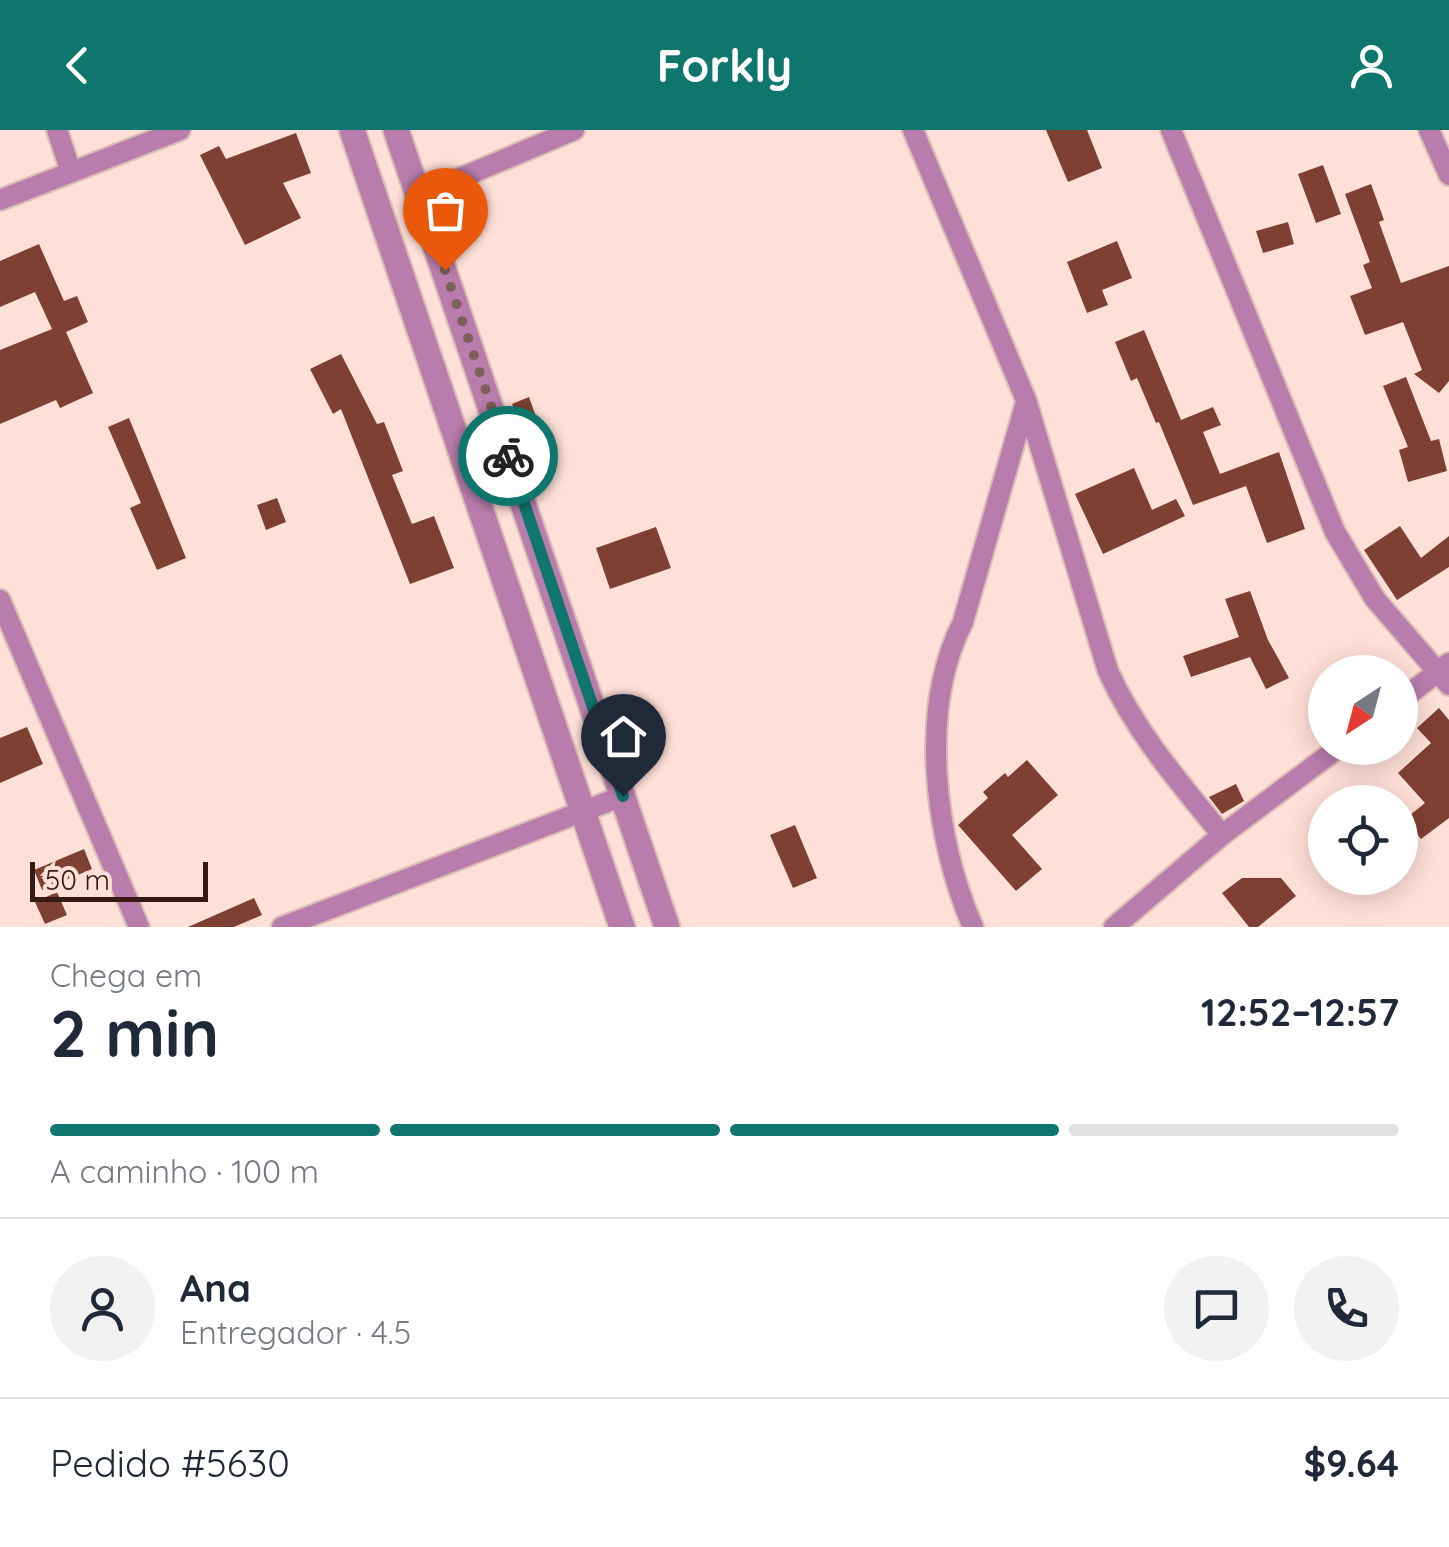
<!DOCTYPE html>
<html lang="pt">
<head>
<meta charset="utf-8">
<style>
  body { margin:0; font-family:Quicksand,sans-serif; background:#f2f2f3; color:#1f2937; height:100vh; display:flex; flex-direction:column; font-size:38px; white-space:nowrap }
  * { box-sizing:border-box; margin:0 }
  p { font-size:32px; color:#747a83 }
  .icon { flex:none; width:55px; height:55px; fill:none; stroke:currentColor; stroke-width:2; stroke-linecap:round; stroke-linejoin:round }
  .map { position:relative; height:797px; overflow:hidden }
  .panel { display:flex; flex-direction:column; background:#fff; flex:1 }
  .panel>* { flex:none }
  .needle { width:65px; rotate:216deg }
  .fabs { position:absolute; left:1308px; top:525px; display:grid; gap:20px }
  .fabs a { display:grid; place-items:center; width:110px; height:110px; border-radius:50%; background:#fff; box-shadow:0 5px 25px #0003; font-size:50px }
  .scale { position:absolute; left:30px; bottom:25px; width:178px; box-sizing:border-box; padding-left:10px; border:5px solid #361b15; border-top:0; font-size:28px; line-height:35px; white-space:nowrap; color:#361b15; -webkit-text-stroke:8px #ffe0d8; paint-order:stroke }
  .pin { position:absolute; display:grid; place-items:center; width:85px; height:85px; color:#fff; margin:-102px -42px; border-radius:50% 50% 50% 0; rotate:-45deg; box-shadow:0 0 10px #0007 }
  .pin .icon { rotate:45deg }
  .courier { position:absolute; display:grid; place-items:center; width:100px; height:100px; margin:-50px; border:8px solid #0f766e; border-radius:50%; background:#fff; color:#222; box-shadow:0 2px 12px #0007 }
  .overview em { font-style:normal; font-weight:700 }
  .overview div { display:flex; flex-direction:column-reverse }
  .overview { display:flex; align-items:center; justify-content:space-between; height:170px; padding:0 50px }
  h1 { font-size:65px; font-weight:700; line-height:75px }
  .bar { display:grid; grid-template-columns:repeat(4,1fr); gap:15px 10px; align-content:center; height:120px; padding:0 50px }
  .bar i { height:12px; border-radius:8px; background:#e0e1e3 }
  .bar .current { background:#0f766e }
  .bar p { grid-column:span 4 }
  .line { display:flex; align-items:center; gap:25px; padding:0 50px; border-top:2px solid #e0e1e3 }
  .line div { flex:1 }
  .round { display:grid; place-items:center; flex:none; width:105px; height:105px; border-radius:52px; background:#f2f2f3 }
  header { display:flex; justify-content:space-between; align-items:center; height:130px; padding:0 50px; background:#0f766e; color:#fff; font-size:45px; font-weight:700 }
  .map>svg:first-child { display:block }
  .building { fill:#7e4032 }
  .lines { fill:none; stroke-linecap:round; stroke-linejoin:round }
  .minor-casing { stroke:#dbbdb5; stroke-width:24 }
  .tertiary-casing { stroke:#dbbdb5; stroke-width:29 }
  .minor { stroke:#b97dad; stroke-width:20 }
  .tertiary { stroke:#b97dad; stroke-width:25 }
  .done { stroke:#7c6059; stroke-width:10; stroke-dasharray:0 18 }
  .route { stroke:#0f766e; stroke-width:12 }
</style>
</head>
<body>
<header><svg class="icon" aria-label="back" viewBox="0 0 24 24"><path d="M15 5l-7 7 7 7"/></svg>Forkly<svg class="icon" aria-label="person" viewBox="0 0 24 24"><circle cx="12" cy="8" r="4"/><path d="M4 21q1-7 8-7t8 7"/></svg></header>
<div class="map">
<svg width="1449" height="797" viewBox="0 0 1449 797">
  <rect width="100%" height="100%" fill="#ffe0d8"/>
  <g class="building">
    <path d="M1046,0H1087L1102,38L1068,52Z"/>
    <path d="M296,3L311,43L283,53L301,88L245,115L200,25L219,16L226,29Z"/>
    <path d="M1323,35L1341,84L1316,93L1298,44Z"/>
    <path d="M1371,54L1384,90L1379,92L1401,153L1449,136V251L1439,263L1414,244L1422,240L1403,192L1365,205L1350,166L1372,158L1363,135L1370,132L1345,64Z"/>
    <path d="M1288,92L1294,114L1263,123L1256,101Z"/>
    <path d="M1117,111L1132,148L1102,160L1108,175L1087,183L1067,132Z"/>
    <path d="M39,114L64,171L77,166L88,192L66,202L93,263L60,278L56,270L0,294V220L52,199L35,162L0,177V131Z"/>
    <path d="M1144,200L1181,290L1213,277L1221,295L1203,302L1220,344L1279,322L1305,399L1267,413L1246,356L1193,375L1159,292L1156,293L1137,248L1131,251L1115,212Z"/>
    <path d="M341,224L377,294L384,292L403,341L392,345L412,394L434,386L454,438L410,454L341,279L333,284L310,239Z"/>
    <path d="M1406,247L1431,311L1439,309L1447,341L1408,352L1399,320L1408,317L1383,256Z"/>
    <path d="M529,267L541,301L524,307L512,274Z"/>
    <path d="M129,288L186,428L157,440L130,378L141,373L108,297Z"/>
    <path d="M1134,338L1152,380L1176,369L1185,386L1103,424L1075,364Z"/>
    <path d="M277,368L286,392L266,400L257,375Z"/>
    <path d="M1400,396L1421,428L1449,406V437L1397,470L1364,420Z"/>
    <path d="M656,397L671,438L610,459L596,418Z"/>
    <path d="M1250,461L1268,510L1289,548L1266,559L1250,527L1191,547L1183,526L1239,507L1225,469Z"/>
    <path d="M1439,578L1449,590V688L1421,709L1405,689L1425,673L1398,643L1431,613L1417,598Z"/>
    <path d="M27,597L43,634L0,653V608Z"/>
    <path d="M1027,630L1058,665L1012,705L1042,739L1016,761L958,695L988,668L983,662L1005,643L1008,647Z"/>
    <path d="M1236,654L1244,671L1222,684L1209,667Z"/>
    <path d="M795,695L817,748L793,758L770,705Z"/>
    <path d="M84,719L92,739L42,760L34,740Z"/>
    <path d="M1242,748H1281L1296,766L1258,797H1249L1222,763Z"/>
    <path d="M57,762L67,785L45,794L35,772Z"/>
    <path d="M254,768L262,785L234,797H188Z"/>
  </g>
  <g class="lines">
    <defs>
      <g id="minor">
        <path d="M57,0L71,42"/>
        <path d="M913,0L1026,270L1108,541C1136,603 1179,652 1222,705"/>
        <path d="M1171,0L1335,402L1375,469L1449,555"/>
        <path d="M1429,0L1449,45"/>
        <path d="M420,65L574,0"/>
        <path d="M0,70L180,0"/>
        <path d="M0,470L139,797"/>
        <path d="M1400,571L1449,533"/>
        <path d="M282,797L623,666"/>
        <path d="M973,797C935,709 918,580 963,492L1026,272"/>
        <path d="M1114,797L1222,705L1338,618"/>
      </g>
      <g id="tertiary">
        <path d="M352,0L622,797"/>
        <path d="M396,0L667,797"/>
      </g>
    </defs>
    <use href="#minor" class="minor-casing"/>
    <use href="#tertiary" class="tertiary-casing"/>
    <use href="#minor" class="minor"/>
    <use href="#tertiary" class="tertiary"/>
  </g>
  <g class="lines">
    <path class="done" d="M445,140L508,326"/>
    <path class="route" d="M508,326L623,666"/>
  </g>
</svg>
<div class="fabs">
<a><svg class="needle" viewBox="-14 -14 28 28"><path d="M0-13l5 13h-10z" fill="#e53935"/><path d="M0 13l5-13h-10z" fill="#747a83"/></svg></a>
<a><svg class="icon" aria-label="locate" viewBox="0 0 24 24"><circle cx="12" cy="12" r="6"/><path d="M12 2v4M12 18v4M2 12h4M18 12h4"/></svg></a>
</div>
<div class="scale">50 m</div>
<div class="pin" style="left:445px;top:140px;background:#ea580c"><svg class="icon" aria-label="bag" viewBox="0 0 24 24"><path d="M5 8h14l-1 12H6zM9 8a3 3 0 0 1 6 0"/></svg></div>
<div class="pin" style="left:623px;top:666px;background:#1f2937"><svg class="icon" aria-label="home" viewBox="0 0 24 24"><path d="M3 11l9-7 9 7M6 9v11h12V9"/></svg></div>
<div class="courier" style="left:508px;top:326px"><svg class="icon" aria-label="bike" viewBox="0 0 24 24"><circle cx="6" cy="16" r="4"/><circle cx="18" cy="16" r="4"/><path d="M6 16l4-8h5l3 8M10 8l3 8H6M13 5h3"/></svg></div>
</div>
<section class="panel">
<div class="overview"><div><h1>2 min</h1><p>Chega em</p></div><em>12:52–12:57</em></div>
<div class="bar"><i class="current"></i><i class="current"></i><i class="current"></i><i></i><p>A caminho · 100 m</p></div>
<div class="line" style="height:180px"><a class="round"><svg class="icon" aria-label="person" viewBox="0 0 24 24"><circle cx="12" cy="8" r="4"/><path d="M4 21q1-7 8-7t8 7"/></svg></a><div><b>Ana</b><p>Entregador · 4.5</p></div><a class="round"><svg class="icon" aria-label="chat" viewBox="0 0 24 24"><path d="M4 5h16v11H9l-5 4z"/></svg></a><a class="round"><svg class="icon" aria-label="phone" viewBox="0 0 24 24"><path d="M5 4h4l2 5-3 2q2 4 5 5l2-3 5 2v4C11 20 4 13 5 4z"/></svg></a></div>
<div class="line" style="height:130px"><div>Pedido #5630</div><b>$9.64</b></div>
</section>
</body>
</html>
